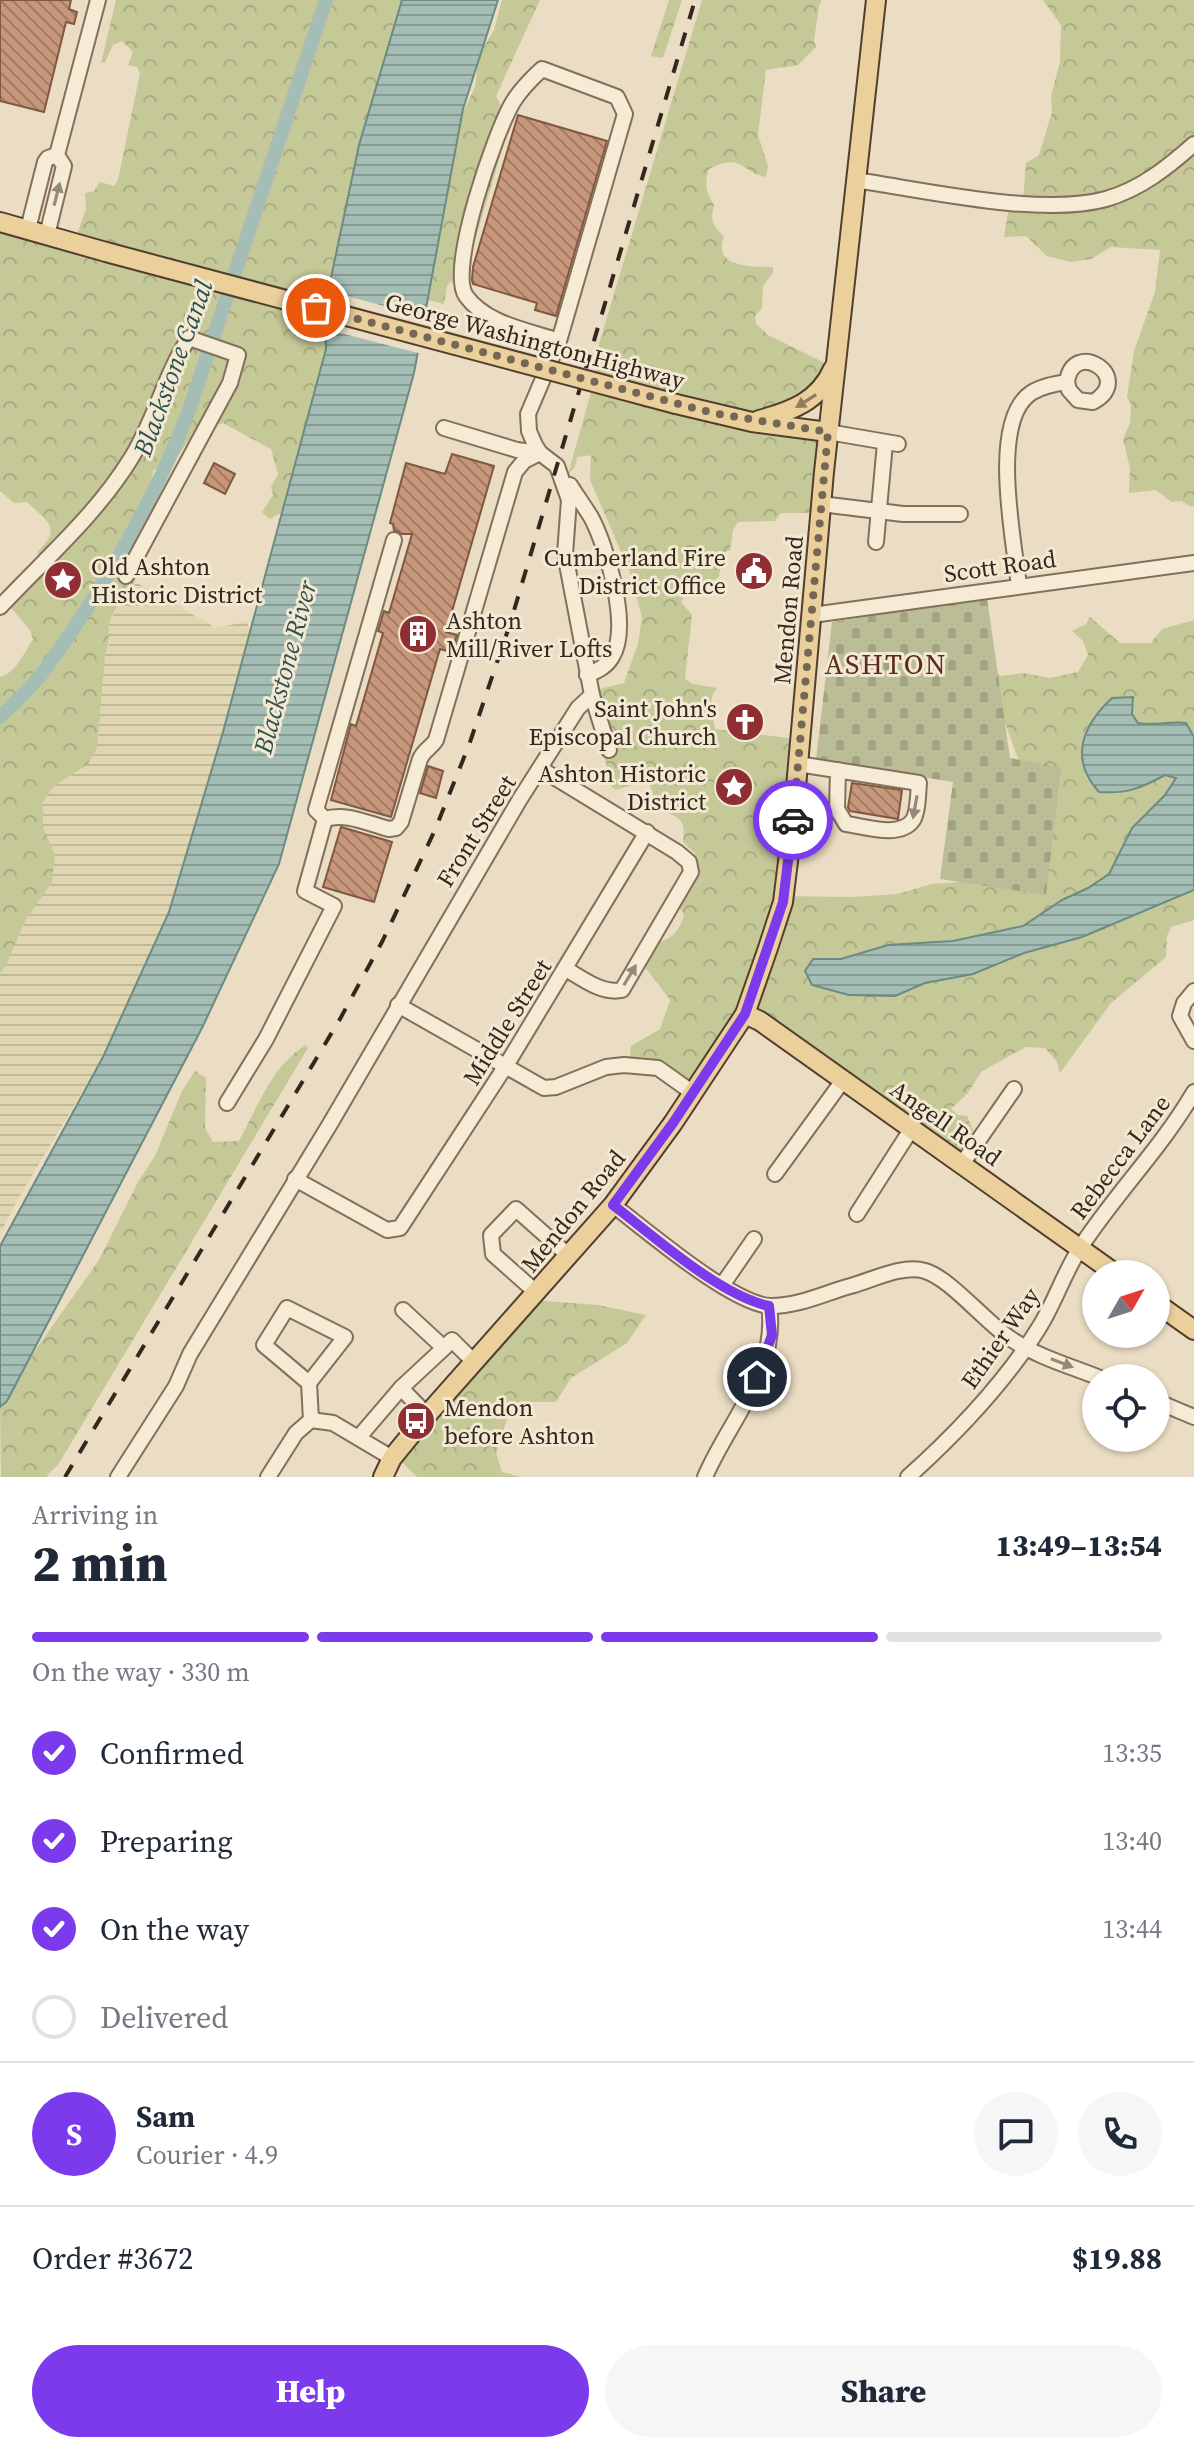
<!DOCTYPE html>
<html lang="en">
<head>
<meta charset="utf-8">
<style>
  body { margin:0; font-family:"Source Serif 4",serif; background:#f6f6f7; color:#1f2937; height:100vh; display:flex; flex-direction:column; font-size:30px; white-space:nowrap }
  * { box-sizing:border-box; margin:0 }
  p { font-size:26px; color:#747a83 }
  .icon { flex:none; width:44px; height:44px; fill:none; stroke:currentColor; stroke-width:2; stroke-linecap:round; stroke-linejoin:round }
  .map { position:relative; height:1477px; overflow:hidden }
  .details { display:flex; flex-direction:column; background:#fff; flex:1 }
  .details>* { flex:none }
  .needle { width:52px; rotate:51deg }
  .tools { position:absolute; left:1082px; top:1260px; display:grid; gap:16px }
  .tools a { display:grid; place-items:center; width:88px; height:88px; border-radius:50%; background:#fff; box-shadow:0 2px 6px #0004; font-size:40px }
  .pin { position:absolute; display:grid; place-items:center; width:68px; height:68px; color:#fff; margin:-34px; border:4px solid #fff; border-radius:50%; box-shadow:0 2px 8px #0007 }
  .courier { position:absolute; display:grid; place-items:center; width:80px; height:80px; margin:-40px; border:6px solid #7c3aed; border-radius:50%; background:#fff; color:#222; box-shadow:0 2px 10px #0007 }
  .headline em { font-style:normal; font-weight:800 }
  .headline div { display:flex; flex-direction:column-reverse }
  .headline { display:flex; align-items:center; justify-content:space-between; height:136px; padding:0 32px }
  h1 { font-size:52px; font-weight:800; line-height:60px }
  .bar { display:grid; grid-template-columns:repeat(4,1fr); gap:12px 8px; align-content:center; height:96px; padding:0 32px }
  .bar i { height:10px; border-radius:6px; background:#e0e1e3 }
  .bar .active { background:#7c3aed }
  .bar p { grid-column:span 4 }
  .line { display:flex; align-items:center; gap:20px; padding:0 32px; border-top:2px solid #e0e1e3 }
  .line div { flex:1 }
  .round { display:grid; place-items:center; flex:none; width:84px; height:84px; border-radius:42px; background:#f6f6f7 }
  ol { padding:0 32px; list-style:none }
  li { display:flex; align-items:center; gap:24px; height:88px }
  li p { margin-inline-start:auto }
  li .icon { padding:8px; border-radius:50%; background:#7c3aed; color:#fff; stroke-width:4 }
  li:last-child { color:#747a83 }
  li i { width:44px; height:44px; border:4px solid #e0e1e3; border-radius:50% }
  .action { display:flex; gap:16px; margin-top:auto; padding:16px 32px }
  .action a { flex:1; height:92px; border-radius:48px; background:#7c3aed; color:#fff; font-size:32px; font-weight:800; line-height:92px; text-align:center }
  .action a+a { background:#f6f6f7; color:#1f2937 }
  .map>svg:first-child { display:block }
  .farmland { fill:url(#farmland-rules) }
  .forest { fill:url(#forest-crowns) }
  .cemetery { fill:url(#cemetery-stones) }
  .water { fill:url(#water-rules); stroke:#6c8b82; stroke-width:2 }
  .pier { fill:#ebddc3 }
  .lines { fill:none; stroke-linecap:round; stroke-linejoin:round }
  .canal { stroke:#a5beb5; stroke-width:14 }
  .building { fill:url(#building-back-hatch); stroke:#815842; stroke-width:2 }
  .minor-casing { stroke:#846f5b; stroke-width:18 }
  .major-casing { stroke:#523e2f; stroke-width:22 }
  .minor { stroke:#f6ebd5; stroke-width:14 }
  .major { stroke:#ecd09c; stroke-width:18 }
  .rail { stroke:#34281e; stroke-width:4; stroke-dasharray:14 14; stroke-linecap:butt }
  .major-bridge-casing { stroke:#523e2f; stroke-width:22; stroke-linecap:butt }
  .major-bridge { stroke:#ecd09c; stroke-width:18 }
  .oneway { fill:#958a7a }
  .oneway2 { fill:#907c5d }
  .done { stroke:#746758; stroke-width:8; stroke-dasharray:0 14.4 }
  .route { stroke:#7c3aed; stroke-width:10 }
  .labels { text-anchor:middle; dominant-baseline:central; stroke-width:6; stroke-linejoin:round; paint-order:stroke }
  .street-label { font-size:24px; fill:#34281e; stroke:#f3e8d2 }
  .poi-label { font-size:24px; fill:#34281e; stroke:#f3e8d2; text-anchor:end }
  .water-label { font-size:26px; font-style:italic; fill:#2e534f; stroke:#f3e8d2 }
  .quarter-label { font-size:28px; letter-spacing:2px; fill:#5e2a20; stroke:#f3e8d2 }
</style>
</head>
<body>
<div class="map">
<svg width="1194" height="1477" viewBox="0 0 1194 1477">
  <defs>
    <pattern id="farmland-rules" width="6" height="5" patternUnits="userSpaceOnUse" patternTransform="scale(2)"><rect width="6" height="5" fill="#e0d6b1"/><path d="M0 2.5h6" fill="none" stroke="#c1b898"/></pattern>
    <pattern id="forest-crowns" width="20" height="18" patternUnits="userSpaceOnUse" patternTransform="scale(2)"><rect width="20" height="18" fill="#c5c897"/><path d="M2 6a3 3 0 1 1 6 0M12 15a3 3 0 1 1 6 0" fill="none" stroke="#aaac82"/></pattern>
    <pattern id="cemetery-stones" width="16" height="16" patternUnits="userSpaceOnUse" patternTransform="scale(2)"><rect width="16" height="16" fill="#babd96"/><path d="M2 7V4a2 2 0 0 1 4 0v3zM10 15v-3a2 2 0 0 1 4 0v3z" fill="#a0a281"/></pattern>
    <pattern id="water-rules" width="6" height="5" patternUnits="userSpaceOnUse" patternTransform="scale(2)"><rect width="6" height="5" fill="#a5beb5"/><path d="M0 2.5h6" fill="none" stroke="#879a93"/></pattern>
    <pattern id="building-back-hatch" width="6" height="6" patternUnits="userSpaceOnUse" patternTransform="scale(2)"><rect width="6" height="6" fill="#c7977b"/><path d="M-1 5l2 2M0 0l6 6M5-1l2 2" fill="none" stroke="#a27b64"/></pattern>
  </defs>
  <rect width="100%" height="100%" fill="#ebddc3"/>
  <path class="farmland" d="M136,582L216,628L249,621L247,629L255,628L220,761L143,991L19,1197L0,1234V973L6,966L25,921L52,881L55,855L43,827V802L53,787L88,763L105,654L110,643L108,629L111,618Z"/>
  <g class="forest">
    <path d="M116,0H412L287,516L278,514L270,519L262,512L273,495L271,487L278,474L271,449L223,423L196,430L177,457L153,471L151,488L144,507C147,517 144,521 143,531C143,540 148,547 145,556C140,581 122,596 111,618C105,632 113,637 105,654L97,748L88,764L53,787L43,802V827L55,855L52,882L25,921L6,966L0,973V677C16,673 24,653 33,639L30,630L5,601L36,568L38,551C63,528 47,521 27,502L14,503L0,491V226L74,243L86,209L85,193L94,191L100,182L114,186L118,180L140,73L137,67L128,65L133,52L122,41L113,45L105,62L101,63Z"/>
    <path d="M502,0H540L496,96L501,106L513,113L462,284L450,282L447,286L444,304L424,299L454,131L475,87L479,55L494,30Z"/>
    <path d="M669,0H682L663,58L651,56Z"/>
    <path d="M702,0H822L819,6L814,41L816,47L798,65L766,70L758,135L768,166L766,177C740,172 743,152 709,169C704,184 706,192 714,205C710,220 712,225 724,236C712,269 752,266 773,267V273L763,286L762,308L755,316L756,324L768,335L829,365L790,411L783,433L826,444L816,513H781L775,521L738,522L733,530L730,550L722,554L719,577L706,585L688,589L681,602L692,615L685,679L693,684L717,688C707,698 713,716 715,729L797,739L779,896L852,897L897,894L932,884L989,880L1031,796L989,677L994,671L1001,676L1023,673L1050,678L1078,672L1088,655L1083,641L1072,631L1086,624L1090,617L1120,643H1151L1162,629L1194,620V737L1186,723C1169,721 1155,726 1138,723L1132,714L1133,697L1086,730L1081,752L1087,779L1138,789L1165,775L1177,778L1165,795L1132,829L1109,874L1088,888L1062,900L1023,926L953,941L888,945L841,959H813V985L895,996L925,983L973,974L1024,953L1082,937L1194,890V920L1171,927L1167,936L1166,957L1111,1003L1060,1073L1057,1062L1045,1048L1026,1047L982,1071L967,1094L951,1109L958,1115L967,1116L973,1130L954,1162L749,1012L686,1099C670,1081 652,1074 629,1068L631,1046L660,1029L670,1000L639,959L647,945C668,941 678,936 684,915L675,901L697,862L695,853L683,842C687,815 676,818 654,806L656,803L648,780L616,790L612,787L588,692L624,683L638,644L642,617L629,570L590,480L591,455L577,457L575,467L568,474L594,382L599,344Z"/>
    <path d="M1043,0H1194V506L1192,507L1181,501L1171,502L1156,490L1129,493L1130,468L1123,439L1130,423L1131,404L1127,397L1134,351L1155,292L1160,250L1111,247L1091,259L1070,262L1047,256L1026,236L1004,237L1010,201L1023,200L1026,163L1039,155L1052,112L1051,96L1060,62L1061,25Z"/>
    <path d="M306,1045L308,1048L58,1465L47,1475L48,1477H1L0,1400L99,1260L138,1182L155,1156L182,1091L195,1071L206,1078L205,1128L213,1142L239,1141C257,1108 273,1064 306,1045Z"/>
    <path d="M531,1300L598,1305L646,1315L627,1343L571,1378L556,1402H524L510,1410L496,1453L502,1472L521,1477H417L399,1459Z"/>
  </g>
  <path class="cemetery" d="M987,598L1010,758L1061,768L1046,895L940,879L953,782L816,760L832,622Z"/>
  <g class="water">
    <path d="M402,0H498L463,109L414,373L279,864L202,1028L7,1401L0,1407V1246L103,1057L169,912L223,732L326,349L325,306L359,145Z"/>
    <path d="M1133,697L1132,714L1138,723C1155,726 1169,721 1186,723L1194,737V890L1082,937L1024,953L973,974L925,983L895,996L849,995L812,985L805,971L813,959H841L888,945L953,941L1023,926L1062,900L1088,888L1109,874L1132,828L1165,795L1176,778L1165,775C1141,788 1128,794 1099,792C1069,759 1082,726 1112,698Z"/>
  </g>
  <path class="pier" d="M325,290L428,318L422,354L321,328Z"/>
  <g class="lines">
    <path class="canal" d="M0,717C14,703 31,688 43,672C97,600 156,498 188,413L326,0"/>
  </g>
  <g class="building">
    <path d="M0,0H71L69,9L77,12L74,24L66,22L44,112L0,101Z"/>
    <path d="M518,115L607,141L556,316L535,310L537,303L473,284L472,280L473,267Z"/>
    <path d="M452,454L494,466L446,632L457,635L451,652L440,649L391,817L331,800L351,724L356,726L383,633L378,631L384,611L389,613L412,534H402L394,530L393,524L390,523L406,463L445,474Z"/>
    <path d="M214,463L235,474L225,494L204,483Z"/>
    <path d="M428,766L443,771L436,798L420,793Z"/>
    <path d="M852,783L902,790L898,819L850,811L848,807Z"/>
    <path d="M341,827L392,842L374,902L323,887Z"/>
  </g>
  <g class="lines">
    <defs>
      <g id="minor">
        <path d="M855,180C924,190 1041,217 1106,199C1141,189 1168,167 1194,144"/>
        <path d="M28,229L45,162L48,158L57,155"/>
        <path d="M47,235L64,166L57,155L98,0"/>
        <path d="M444,428L517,450L540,453"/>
        <path d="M828,432L898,444"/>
        <path d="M570,485C577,496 584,506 591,517C607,547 631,627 612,657C606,667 597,671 587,675"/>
        <path d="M821,504L903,514H960"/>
        <path d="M876,542L885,443"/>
        <path d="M1019,586C1014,541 989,421 1031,393C1042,386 1055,384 1067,382L1069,390L1078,400L1093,402C1136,378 1073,337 1067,382"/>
        <path d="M0,607C45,559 95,516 130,460C155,421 164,376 189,338L238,355L230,383L126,576"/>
        <path d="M812,615L1194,563"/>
        <path d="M592,695L609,750"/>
        <path d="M798,764L919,783C918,794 918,812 913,820C900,839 864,826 846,824L837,809L838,770"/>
        <path d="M541,769L677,852L689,862L691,872L622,990C602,994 583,979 566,969"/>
        <path d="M325,819L316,810L394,540"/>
        <path d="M1194,991L1184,1003L1180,1016L1194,1041"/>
        <path d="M398,1005L544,1088L556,1087L606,1067L624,1065L658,1068L693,1093"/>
        <path d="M227,1103L266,1039L334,906L305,891L325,819C346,812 369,824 389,829L396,828L401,822L420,759C424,750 431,748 436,740L515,472L524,461L540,453"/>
        <path d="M962,1164L1014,1089"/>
        <path d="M775,1174L844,1079"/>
        <path d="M295,1179L387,1230L400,1228L507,1064L647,832"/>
        <path d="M613,1205C646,1230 733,1305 771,1306C800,1306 827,1292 854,1285C874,1279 905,1264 925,1271C950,1278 986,1323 1011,1339C1038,1357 1070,1366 1100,1378"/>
        <path d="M857,1214L912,1128"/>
        <path d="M723,1284L754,1239"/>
        <path d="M537,1293L493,1254L491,1235L516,1209L569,1256"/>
        <path d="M444,1348L452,1340L475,1363"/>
        <path d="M309,1383L264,1345L287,1308L345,1337L309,1383L311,1420"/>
        <path d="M401,1388L444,1348L403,1310"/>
        <path d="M1156,1401L1194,1417"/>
        <path d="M359,1437L401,1388L427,1415"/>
        <path d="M118,1477L176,1386L190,1354L330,1124L520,799L578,708L592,695L565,554L569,500L557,466L540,453L535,445L529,431L528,414L559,341L625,114L617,97L542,69C531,79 521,89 513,102C496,130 447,269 466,296C486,324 527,330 559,341"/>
        <path d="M268,1477L296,1433L311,1420L333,1423L392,1458"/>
        <path d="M705,1477C728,1422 779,1370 769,1306"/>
        <path d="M908,1477C958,1432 1005,1383 1040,1326C1056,1300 1065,1270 1082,1245C1117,1192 1162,1147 1194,1092"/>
      </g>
      <g id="major">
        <path d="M0,222L106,252"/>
        <path d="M676,404L752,422L828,432"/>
        <path d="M759,420C792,411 819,401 833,369"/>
        <path d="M745,1014L760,1021L1116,1274"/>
        <path d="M1156,1303L1194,1330"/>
        <path d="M383,1477L392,1458L427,1415L613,1205L673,1123L745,1014L768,948L783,902L793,821L824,472L876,0"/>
      </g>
    </defs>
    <use href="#minor" class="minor-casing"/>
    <use href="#major" class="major-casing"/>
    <use href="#minor" class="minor"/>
    <use href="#major" class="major"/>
    <path class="rail" d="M65,1477L340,1019L383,940L435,830L469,745L510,624L695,0"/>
    <defs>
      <path id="major-bridge" d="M106,252L676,404"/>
    </defs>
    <use href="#major-bridge" class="major-bridge-casing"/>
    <use href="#major-bridge" class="major-bridge"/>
  </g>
  <defs><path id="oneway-solid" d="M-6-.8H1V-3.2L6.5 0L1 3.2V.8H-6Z" transform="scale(2)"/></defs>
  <g class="oneway">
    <use href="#oneway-solid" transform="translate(57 194) rotate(-76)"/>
    <use href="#oneway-solid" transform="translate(915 807) rotate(100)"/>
    <use href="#oneway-solid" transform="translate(630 975) rotate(-59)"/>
    <use href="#oneway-solid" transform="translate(1062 1363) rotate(21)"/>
  </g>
  <use class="oneway2" href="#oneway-solid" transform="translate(806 401) rotate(148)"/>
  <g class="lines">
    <path class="done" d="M316,308L713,413L828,432L793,820"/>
    <path class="route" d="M757,1377L772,1335L769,1306C719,1295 655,1237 613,1205L673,1123L745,1014L783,902L793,820"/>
  </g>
  <defs>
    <symbol id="civic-disc" viewBox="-11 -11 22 22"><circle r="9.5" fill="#8f2f34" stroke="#f3e8d2"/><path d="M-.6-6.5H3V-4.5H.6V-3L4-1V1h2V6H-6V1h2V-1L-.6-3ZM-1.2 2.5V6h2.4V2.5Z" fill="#fff"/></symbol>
    <symbol id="sight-disc" viewBox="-11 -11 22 22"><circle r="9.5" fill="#8f2f34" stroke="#f3e8d2"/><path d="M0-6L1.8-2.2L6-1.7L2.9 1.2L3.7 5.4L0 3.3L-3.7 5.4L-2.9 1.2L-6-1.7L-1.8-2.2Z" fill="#fff"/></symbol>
    <symbol id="building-disc" viewBox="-11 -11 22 22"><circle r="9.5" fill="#8f2f34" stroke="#f3e8d2"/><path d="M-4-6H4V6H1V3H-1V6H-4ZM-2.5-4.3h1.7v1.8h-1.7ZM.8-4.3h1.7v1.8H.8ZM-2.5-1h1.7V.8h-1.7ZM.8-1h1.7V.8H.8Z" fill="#fff"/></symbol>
    <symbol id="church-disc" viewBox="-11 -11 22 22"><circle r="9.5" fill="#8f2f34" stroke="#f3e8d2"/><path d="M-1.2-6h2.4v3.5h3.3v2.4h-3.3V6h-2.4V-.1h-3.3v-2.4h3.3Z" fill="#fff"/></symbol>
    <symbol id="bus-disc" viewBox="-11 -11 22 22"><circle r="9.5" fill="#8f2f34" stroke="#f3e8d2"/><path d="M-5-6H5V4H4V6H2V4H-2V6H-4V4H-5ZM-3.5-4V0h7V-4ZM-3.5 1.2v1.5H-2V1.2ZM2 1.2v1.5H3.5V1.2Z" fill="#fff"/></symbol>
  </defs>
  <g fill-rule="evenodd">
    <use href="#civic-disc" x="732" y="549" width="44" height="44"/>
    <use href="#sight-disc" x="41" y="558" width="44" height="44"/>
    <use href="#building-disc" x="396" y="612" width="44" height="44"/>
    <use href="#church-disc" x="723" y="700" width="44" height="44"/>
    <use href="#sight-disc" x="712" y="765" width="44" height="44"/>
    <use href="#bus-disc" x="394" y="1399" width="44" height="44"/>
  </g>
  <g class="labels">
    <g class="street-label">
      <text transform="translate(535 341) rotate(15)">George Washington Highway</text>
      <text transform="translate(1000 566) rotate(-8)">Scott Road</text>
      <text transform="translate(788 610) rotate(-85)">Mendon Road</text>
      <text transform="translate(476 831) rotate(-58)">Front Street</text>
      <text transform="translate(507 1022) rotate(-58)">Middle Street</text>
      <text transform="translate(946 1123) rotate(35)">Angell Road</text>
      <text transform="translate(1120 1157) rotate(-53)">Rebecca Lane</text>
      <text transform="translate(573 1211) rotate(-51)">Mendon Road</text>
      <text transform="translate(1000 1338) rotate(-55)">Ethier Way</text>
    </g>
    <g class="poi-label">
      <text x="726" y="557">Cumberland Fire<tspan x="726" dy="28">District Office</tspan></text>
      <text x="91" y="566" text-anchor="start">Old Ashton<tspan x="91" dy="28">Historic District</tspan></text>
      <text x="446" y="620" text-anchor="start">Ashton<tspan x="446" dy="28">Mill/River Lofts</tspan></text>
      <text x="717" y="708">Saint John's<tspan x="717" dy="28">Episcopal Church</tspan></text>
      <text x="706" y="773">Ashton Historic<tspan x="706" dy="28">District</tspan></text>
      <text x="444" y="1407" text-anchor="start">Mendon<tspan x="444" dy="28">before Ashton</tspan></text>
    </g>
    <g class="water-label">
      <text transform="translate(173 368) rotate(-70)">Blackstone Canal</text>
      <text transform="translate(285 667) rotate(-75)">Blackstone River</text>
    </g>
    <g class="quarter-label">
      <text x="886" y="664">ASHTON</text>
    </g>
  </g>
</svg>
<div class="tools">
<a><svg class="needle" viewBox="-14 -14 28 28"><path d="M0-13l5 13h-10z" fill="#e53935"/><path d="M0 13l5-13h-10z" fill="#747a83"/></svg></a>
<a><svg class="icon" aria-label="locate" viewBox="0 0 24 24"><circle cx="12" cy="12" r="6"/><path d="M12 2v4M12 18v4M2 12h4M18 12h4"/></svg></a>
</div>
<div class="pin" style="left:316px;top:308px;background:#ea580c"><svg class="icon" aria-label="bag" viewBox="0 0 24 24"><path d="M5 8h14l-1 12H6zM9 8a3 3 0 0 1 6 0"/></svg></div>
<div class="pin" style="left:757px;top:1377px;background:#1f2937"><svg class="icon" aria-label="home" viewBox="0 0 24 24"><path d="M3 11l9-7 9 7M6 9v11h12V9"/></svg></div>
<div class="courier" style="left:793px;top:820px"><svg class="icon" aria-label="car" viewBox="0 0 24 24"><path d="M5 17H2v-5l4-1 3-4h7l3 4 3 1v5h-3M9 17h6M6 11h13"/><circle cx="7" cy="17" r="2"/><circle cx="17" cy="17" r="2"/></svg></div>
</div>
<section class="details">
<div class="headline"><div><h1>2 min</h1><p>Arriving in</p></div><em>13:49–13:54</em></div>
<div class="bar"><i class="active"></i><i class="active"></i><i class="active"></i><i></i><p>On the way · 330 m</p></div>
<ol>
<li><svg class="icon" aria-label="check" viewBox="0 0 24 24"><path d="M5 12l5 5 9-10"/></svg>Confirmed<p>13:35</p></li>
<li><svg class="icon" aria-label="check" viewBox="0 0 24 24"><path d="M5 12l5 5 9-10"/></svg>Preparing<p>13:40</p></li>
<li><svg class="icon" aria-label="check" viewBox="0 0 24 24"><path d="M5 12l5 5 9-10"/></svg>On the way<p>13:44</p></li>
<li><i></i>Delivered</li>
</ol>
<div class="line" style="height:144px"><b class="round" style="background:#7c3aed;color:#fff">S</b><div><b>Sam</b><p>Courier · 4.9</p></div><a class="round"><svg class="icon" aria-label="chat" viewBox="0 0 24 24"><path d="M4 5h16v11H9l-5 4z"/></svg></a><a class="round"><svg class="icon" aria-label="phone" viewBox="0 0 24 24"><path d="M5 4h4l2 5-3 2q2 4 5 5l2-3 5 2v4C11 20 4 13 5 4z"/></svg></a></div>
<div class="line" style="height:104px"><div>Order #3672</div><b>$19.88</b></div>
<div class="action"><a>Help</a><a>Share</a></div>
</section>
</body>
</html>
